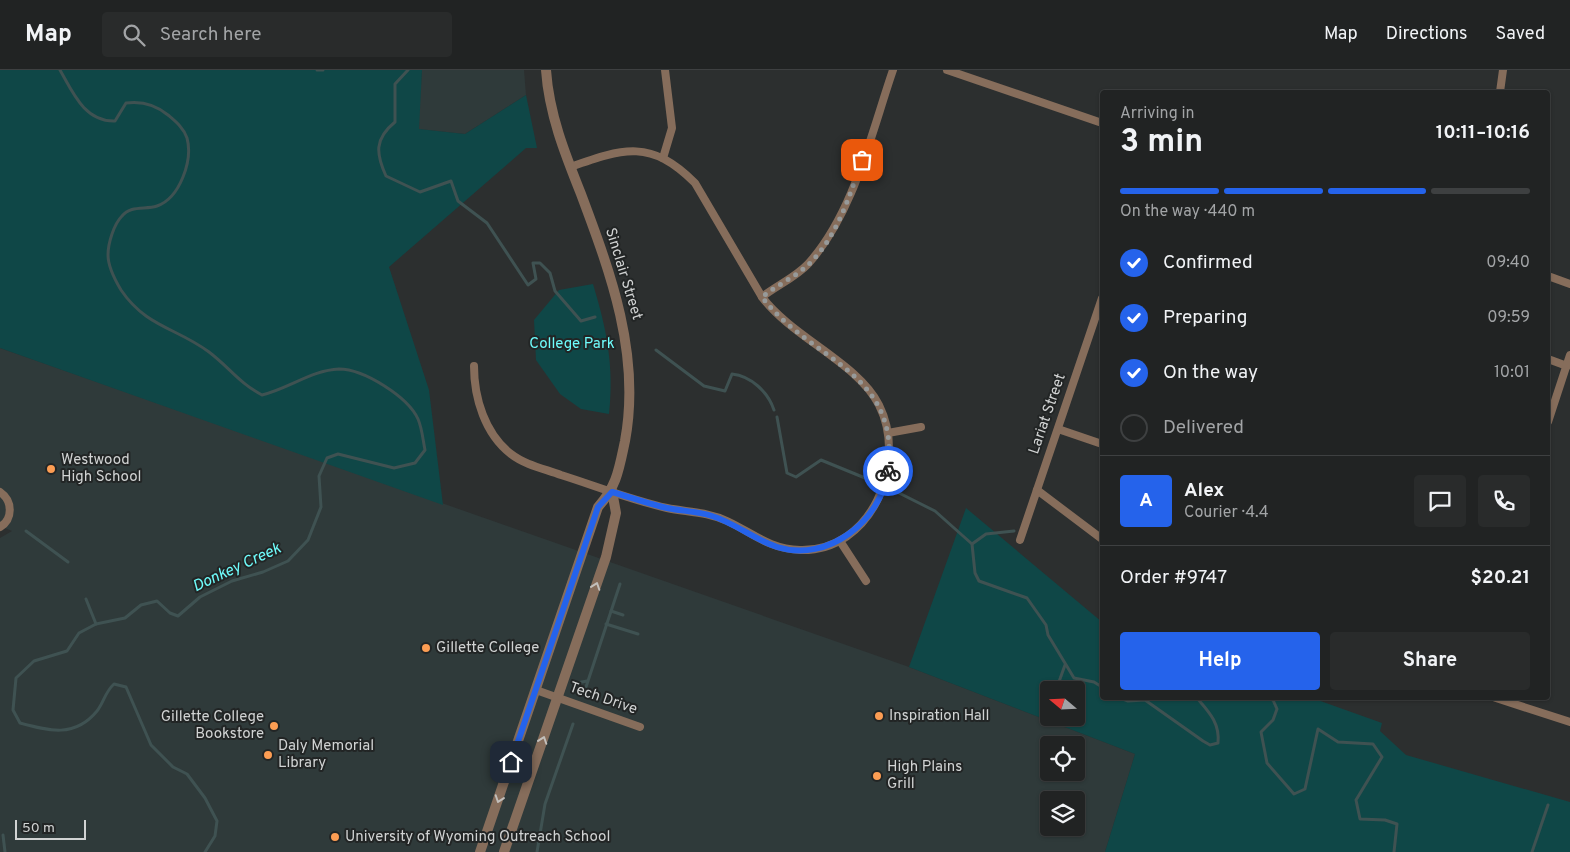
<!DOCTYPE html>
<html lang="en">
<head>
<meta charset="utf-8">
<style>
  body { margin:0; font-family:Overpass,sans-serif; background:#292b2b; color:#f1f3f6; height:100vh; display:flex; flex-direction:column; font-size:19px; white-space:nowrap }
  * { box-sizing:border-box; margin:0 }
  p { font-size:16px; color:#a2a4a6 }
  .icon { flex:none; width:28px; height:28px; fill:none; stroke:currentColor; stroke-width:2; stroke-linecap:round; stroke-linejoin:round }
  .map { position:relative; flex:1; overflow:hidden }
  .sheet { position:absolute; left:1100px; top:20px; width:450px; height:610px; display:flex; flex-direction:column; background:#212323; border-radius:5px; box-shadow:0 1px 4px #0004,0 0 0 1px #3e4041 }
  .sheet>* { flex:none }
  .needle { width:32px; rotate:289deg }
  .buttons { position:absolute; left:1040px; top:611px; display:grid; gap:10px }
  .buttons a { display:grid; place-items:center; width:45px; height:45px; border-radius:5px; background:#212323; box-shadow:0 1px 4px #0004,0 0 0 1px #3e4041; font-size:25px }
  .scale { position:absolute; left:15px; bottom:12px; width:71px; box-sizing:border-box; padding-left:5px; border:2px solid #d1d3d3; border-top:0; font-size:14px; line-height:18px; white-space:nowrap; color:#d1d3d3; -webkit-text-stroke:4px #222525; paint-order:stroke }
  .pin { position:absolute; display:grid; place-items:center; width:42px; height:42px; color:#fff; margin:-21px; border-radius:10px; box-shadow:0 2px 8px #0006 }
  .courier { position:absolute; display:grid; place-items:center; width:50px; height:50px; margin:-25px; border:4px solid #2563eb; border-radius:50%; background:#fff; color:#222; box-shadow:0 1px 6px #0007 }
  .overview em { font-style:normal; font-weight:700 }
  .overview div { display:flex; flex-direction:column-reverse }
  .overview { display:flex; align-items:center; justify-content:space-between; height:85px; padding:0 20px }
  h1 { font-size:32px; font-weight:700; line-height:38px }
  .bar { display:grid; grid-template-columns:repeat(4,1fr); gap:8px 5px; align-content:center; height:60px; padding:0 20px }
  .bar i { height:6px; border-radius:4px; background:#3e4041 }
  .bar .current { background:#2563eb }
  .bar p { grid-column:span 4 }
  .line { display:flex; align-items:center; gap:12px; padding:0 20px; border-top:1px solid #3e4041 }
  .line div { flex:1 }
  .round { display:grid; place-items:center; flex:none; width:52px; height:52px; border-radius:5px; background:#292b2b }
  ol { padding:0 20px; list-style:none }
  li { display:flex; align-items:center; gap:15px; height:55px }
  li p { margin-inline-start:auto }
  li .icon { padding:5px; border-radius:50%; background:#2563eb; color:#fff; stroke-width:4 }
  li:last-child { color:#a2a4a6 }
  li i { width:28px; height:28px; border:2px solid #3e4041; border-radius:50% }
  .cta { display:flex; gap:10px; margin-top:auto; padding:10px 20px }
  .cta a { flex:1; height:58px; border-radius:5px; background:#2563eb; color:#fff; font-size:20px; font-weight:700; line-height:58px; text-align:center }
  .cta a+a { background:#292b2b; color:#f1f3f6 }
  header { display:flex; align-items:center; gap:30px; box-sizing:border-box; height:70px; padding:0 25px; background:#212323; border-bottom:1px solid #3e4041 }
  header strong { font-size:24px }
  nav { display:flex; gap:28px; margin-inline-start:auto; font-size:18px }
  .search { width:350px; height:45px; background:#292b2b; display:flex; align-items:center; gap:12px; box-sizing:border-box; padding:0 18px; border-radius:5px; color:#a2a4a6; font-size:19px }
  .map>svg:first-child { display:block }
  .built { fill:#2f3a3a; fill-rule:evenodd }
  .green { fill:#0f4747; fill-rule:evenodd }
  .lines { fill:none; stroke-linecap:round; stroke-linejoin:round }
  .stream { stroke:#3f5252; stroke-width:3 }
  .minor { stroke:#866d5b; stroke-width:8 }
  .tertiary { stroke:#866d5b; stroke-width:10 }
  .oneway { stroke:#c2bfbb }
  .done { stroke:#979a9a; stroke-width:5; stroke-dasharray:0 9 }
  .route { stroke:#2563eb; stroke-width:6 }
  .poi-dot { fill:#fc9d53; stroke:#222525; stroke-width:2 }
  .labels { text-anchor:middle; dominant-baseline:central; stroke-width:4; stroke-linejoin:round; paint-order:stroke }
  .street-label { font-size:15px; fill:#d1d3d3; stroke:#222525 }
  .park-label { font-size:15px; fill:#6efcfc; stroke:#222525 }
  .poi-label { font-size:15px; fill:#d1d3d3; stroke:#222525; text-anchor:start }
  .water-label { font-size:16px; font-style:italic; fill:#6ffdfc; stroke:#222525 }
</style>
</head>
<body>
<header>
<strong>Map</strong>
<div class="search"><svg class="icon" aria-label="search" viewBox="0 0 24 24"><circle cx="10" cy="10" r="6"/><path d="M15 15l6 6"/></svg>Search here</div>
<nav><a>Map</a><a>Directions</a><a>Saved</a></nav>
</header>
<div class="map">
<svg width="1570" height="782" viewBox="0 0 1570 782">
  <rect width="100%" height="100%" fill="#2c2f2f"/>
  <g class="built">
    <path d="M422,0H524L526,25L465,64L418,59Z"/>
    <path d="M0,278L909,597L1135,684L1105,782H0V468L12,461L0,456ZM1049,675H1076V702H1049ZM1049,730H1076V758H1049Z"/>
  </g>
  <g class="green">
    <path d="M0,0H422L419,59L465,64L526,25L537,78H526L389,197L429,320L443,435L0,278Z"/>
    <path d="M593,214C607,261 614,295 609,344L581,339L560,324L536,290L534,250L559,220Z"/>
    <path d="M966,438L1102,552V628H1312L1382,653L1380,661L1406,685L1570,732V782H1105L1135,684L909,597ZM1049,620H1076V648H1049Z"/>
  </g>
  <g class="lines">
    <g class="stream">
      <path d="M60,0C73,23 85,52 115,51L126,33C141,31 156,35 168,45C175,51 184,58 187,68C193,90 180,128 157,136C145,140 131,135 122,146C114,154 108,173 108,185C108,196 115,210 121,220C146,257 177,258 209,282C230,298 238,312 262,325C288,319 312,300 339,299C364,299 408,327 418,349C422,358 423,370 425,380L415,393L394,398L338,384L327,388L319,406L321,437L308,470L288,491L263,502L232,511L200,527L178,546L170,543L157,531L141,535L125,548L96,554L79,563L67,581L34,591L16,608L13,640L20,653C49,661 75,668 97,641C104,632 105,622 114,614L126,617L151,675L173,697L187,704L205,728L217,751L215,766L205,782"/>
      <path d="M317,0H323"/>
      <path d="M408,0L395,14V52C374,69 376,84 386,106L420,122L451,111L458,131L487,153L528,215L536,209L533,193H540L550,203L555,221L581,251L595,247"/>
      <path d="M656,280L704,316L725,321L732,304C751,306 768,322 774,340"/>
      <path d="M777,347L787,403L796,407L821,390L870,410"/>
      <path d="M899,423L935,441L972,474L975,503L979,511L1027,528L1046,555L1048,565L1074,608L1094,612L1102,617"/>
      <path d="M26,461L68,492"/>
      <path d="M972,474L986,464L1014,461"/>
      <path d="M86,529L96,554"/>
      <path d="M611,541L623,545"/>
      <path d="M606,554L638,564"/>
      <path d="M577,613L587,611"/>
      <path d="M586,617L620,514"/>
      <path d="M1056,620L1065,595"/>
      <path d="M1120,628L1128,631L1145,630L1203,671L1210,675L1218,673C1220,653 1209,642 1197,628"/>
      <path d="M1264,628L1273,630L1277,639L1273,650L1261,662L1267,693L1294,724L1305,719L1318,659L1338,672L1373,674L1382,687L1356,730L1360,749L1385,750L1397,754L1394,782"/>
      <path d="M1049,643V642"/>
      <path d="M3,765L5,782"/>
      <path d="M537,782L545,734L573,654"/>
      <path d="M1532,782L1548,735"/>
    </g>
    <g class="minor">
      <path d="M947,0L1102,53"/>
      <path d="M1500,22L1503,0"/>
      <path d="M663,88L672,58L665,0"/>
      <path d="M1548,206L1570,214"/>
      <path d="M762,227C776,216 796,207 808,194C854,143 871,64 893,0"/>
      <path d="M1548,289L1567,296"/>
      <path d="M474,296C474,328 485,364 511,384C525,395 545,399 561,405C596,416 631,430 667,438C687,442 708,442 727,451C753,463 769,479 800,480C872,482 908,393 879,335C858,293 793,268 762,227L695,113C651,69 624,78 570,97"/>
      <path d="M1548,352L1570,285"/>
      <path d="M1058,359L1102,374"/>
      <path d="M888,363L921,357"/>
      <path d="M1037,420L1102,469"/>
      <path d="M0,422C13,431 13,449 0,457"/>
      <path d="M1020,470L1102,228"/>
      <path d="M840,471L866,511"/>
      <path d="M536,620L640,657"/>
      <path d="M1496,628L1570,652"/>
    </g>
    <g class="tertiary">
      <path d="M480,782L598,437C617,416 619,399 625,371C641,285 611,204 581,124C565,84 549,44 546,0"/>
      <path d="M504,782L606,487L616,443L612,421"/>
    </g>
  </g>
  <defs><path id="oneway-chevron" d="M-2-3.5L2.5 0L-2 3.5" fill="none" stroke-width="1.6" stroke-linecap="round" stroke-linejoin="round" transform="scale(1.25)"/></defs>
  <g class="oneway">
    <use href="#oneway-chevron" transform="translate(596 516) rotate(-71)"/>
    <use href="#oneway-chevron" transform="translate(543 670) rotate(-71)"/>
    <use href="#oneway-chevron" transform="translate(499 729) rotate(109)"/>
  </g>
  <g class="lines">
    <path class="done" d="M862,90C849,127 837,168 807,196C793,208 776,216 762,227C810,291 901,301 888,401"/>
    <path class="route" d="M511,692L598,437L612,422C630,427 648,434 667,438C681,441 697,441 712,446C735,453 753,469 777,477C828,493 881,451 888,401"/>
  </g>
  <g class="poi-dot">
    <circle cx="51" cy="399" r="5"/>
    <circle cx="426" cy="578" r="5"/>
    <circle cx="879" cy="646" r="5"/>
    <circle cx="274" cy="656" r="5"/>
    <circle cx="268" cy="685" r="5"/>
    <circle cx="877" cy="706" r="5"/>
    <circle cx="335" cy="767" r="5"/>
  </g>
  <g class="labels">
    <g class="street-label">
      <text transform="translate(623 204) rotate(73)">Sinclair Street</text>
      <text transform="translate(1048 344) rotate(-71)">Lariat Street</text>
      <text transform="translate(603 629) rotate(19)">Tech Drive</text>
    </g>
    <g class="park-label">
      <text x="572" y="274">College Park</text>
    </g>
    <g class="poi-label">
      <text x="61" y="390">Westwood<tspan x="61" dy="17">High School</tspan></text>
      <text x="436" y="578">Gillette College</text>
      <text x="889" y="646">Inspiration Hall</text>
      <text x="264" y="647" text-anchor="end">Gillette College<tspan x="264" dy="17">Bookstore</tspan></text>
      <text x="278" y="676">Daly Memorial<tspan x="278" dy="17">Library</tspan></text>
      <text x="887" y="697">High Plains<tspan x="887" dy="17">Grill</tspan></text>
      <text x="345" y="767">University of Wyoming Outreach School</text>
    </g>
    <g class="water-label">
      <text transform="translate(237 498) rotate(-25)">Donkey Creek</text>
    </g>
  </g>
</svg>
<div class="buttons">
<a><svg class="needle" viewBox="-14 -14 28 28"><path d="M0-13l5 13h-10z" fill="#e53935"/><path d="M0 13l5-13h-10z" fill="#a2a4a6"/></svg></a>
<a><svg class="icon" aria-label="locate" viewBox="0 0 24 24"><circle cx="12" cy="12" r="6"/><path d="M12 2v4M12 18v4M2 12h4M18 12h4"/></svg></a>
<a><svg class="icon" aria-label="layers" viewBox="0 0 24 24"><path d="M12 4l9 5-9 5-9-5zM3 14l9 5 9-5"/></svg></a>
</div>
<div class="scale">50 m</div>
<div class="pin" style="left:862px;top:90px;background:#ea580c"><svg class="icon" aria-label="bag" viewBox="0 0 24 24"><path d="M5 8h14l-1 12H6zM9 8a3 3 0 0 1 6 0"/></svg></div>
<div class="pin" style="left:511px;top:692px;background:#1f2937"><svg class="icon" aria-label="home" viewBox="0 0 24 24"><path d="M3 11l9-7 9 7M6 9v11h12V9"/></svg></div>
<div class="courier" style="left:888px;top:401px"><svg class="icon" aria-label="bike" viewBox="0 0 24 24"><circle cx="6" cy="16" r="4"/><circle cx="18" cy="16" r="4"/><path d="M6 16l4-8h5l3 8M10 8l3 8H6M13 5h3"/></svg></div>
<section class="sheet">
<div class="overview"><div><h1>3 min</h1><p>Arriving in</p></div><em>10:11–10:16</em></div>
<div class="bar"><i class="current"></i><i class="current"></i><i class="current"></i><i></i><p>On the way · 440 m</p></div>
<ol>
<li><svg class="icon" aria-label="check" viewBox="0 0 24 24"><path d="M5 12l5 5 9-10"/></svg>Confirmed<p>09:40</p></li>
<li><svg class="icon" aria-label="check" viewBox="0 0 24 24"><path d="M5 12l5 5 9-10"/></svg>Preparing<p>09:59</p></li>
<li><svg class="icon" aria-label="check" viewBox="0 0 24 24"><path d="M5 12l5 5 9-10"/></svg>On the way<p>10:01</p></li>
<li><i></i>Delivered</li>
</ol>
<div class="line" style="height:90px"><b class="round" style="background:#2563eb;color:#fff">A</b><div><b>Alex</b><p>Courier · 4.4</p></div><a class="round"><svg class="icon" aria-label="chat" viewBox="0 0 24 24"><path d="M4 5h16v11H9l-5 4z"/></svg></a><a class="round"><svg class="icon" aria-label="phone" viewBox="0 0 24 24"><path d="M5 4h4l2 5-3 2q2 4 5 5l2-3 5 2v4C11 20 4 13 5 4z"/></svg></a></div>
<div class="line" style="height:65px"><div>Order #9747</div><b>$20.21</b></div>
<div class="cta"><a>Help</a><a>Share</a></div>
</section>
</div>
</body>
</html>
